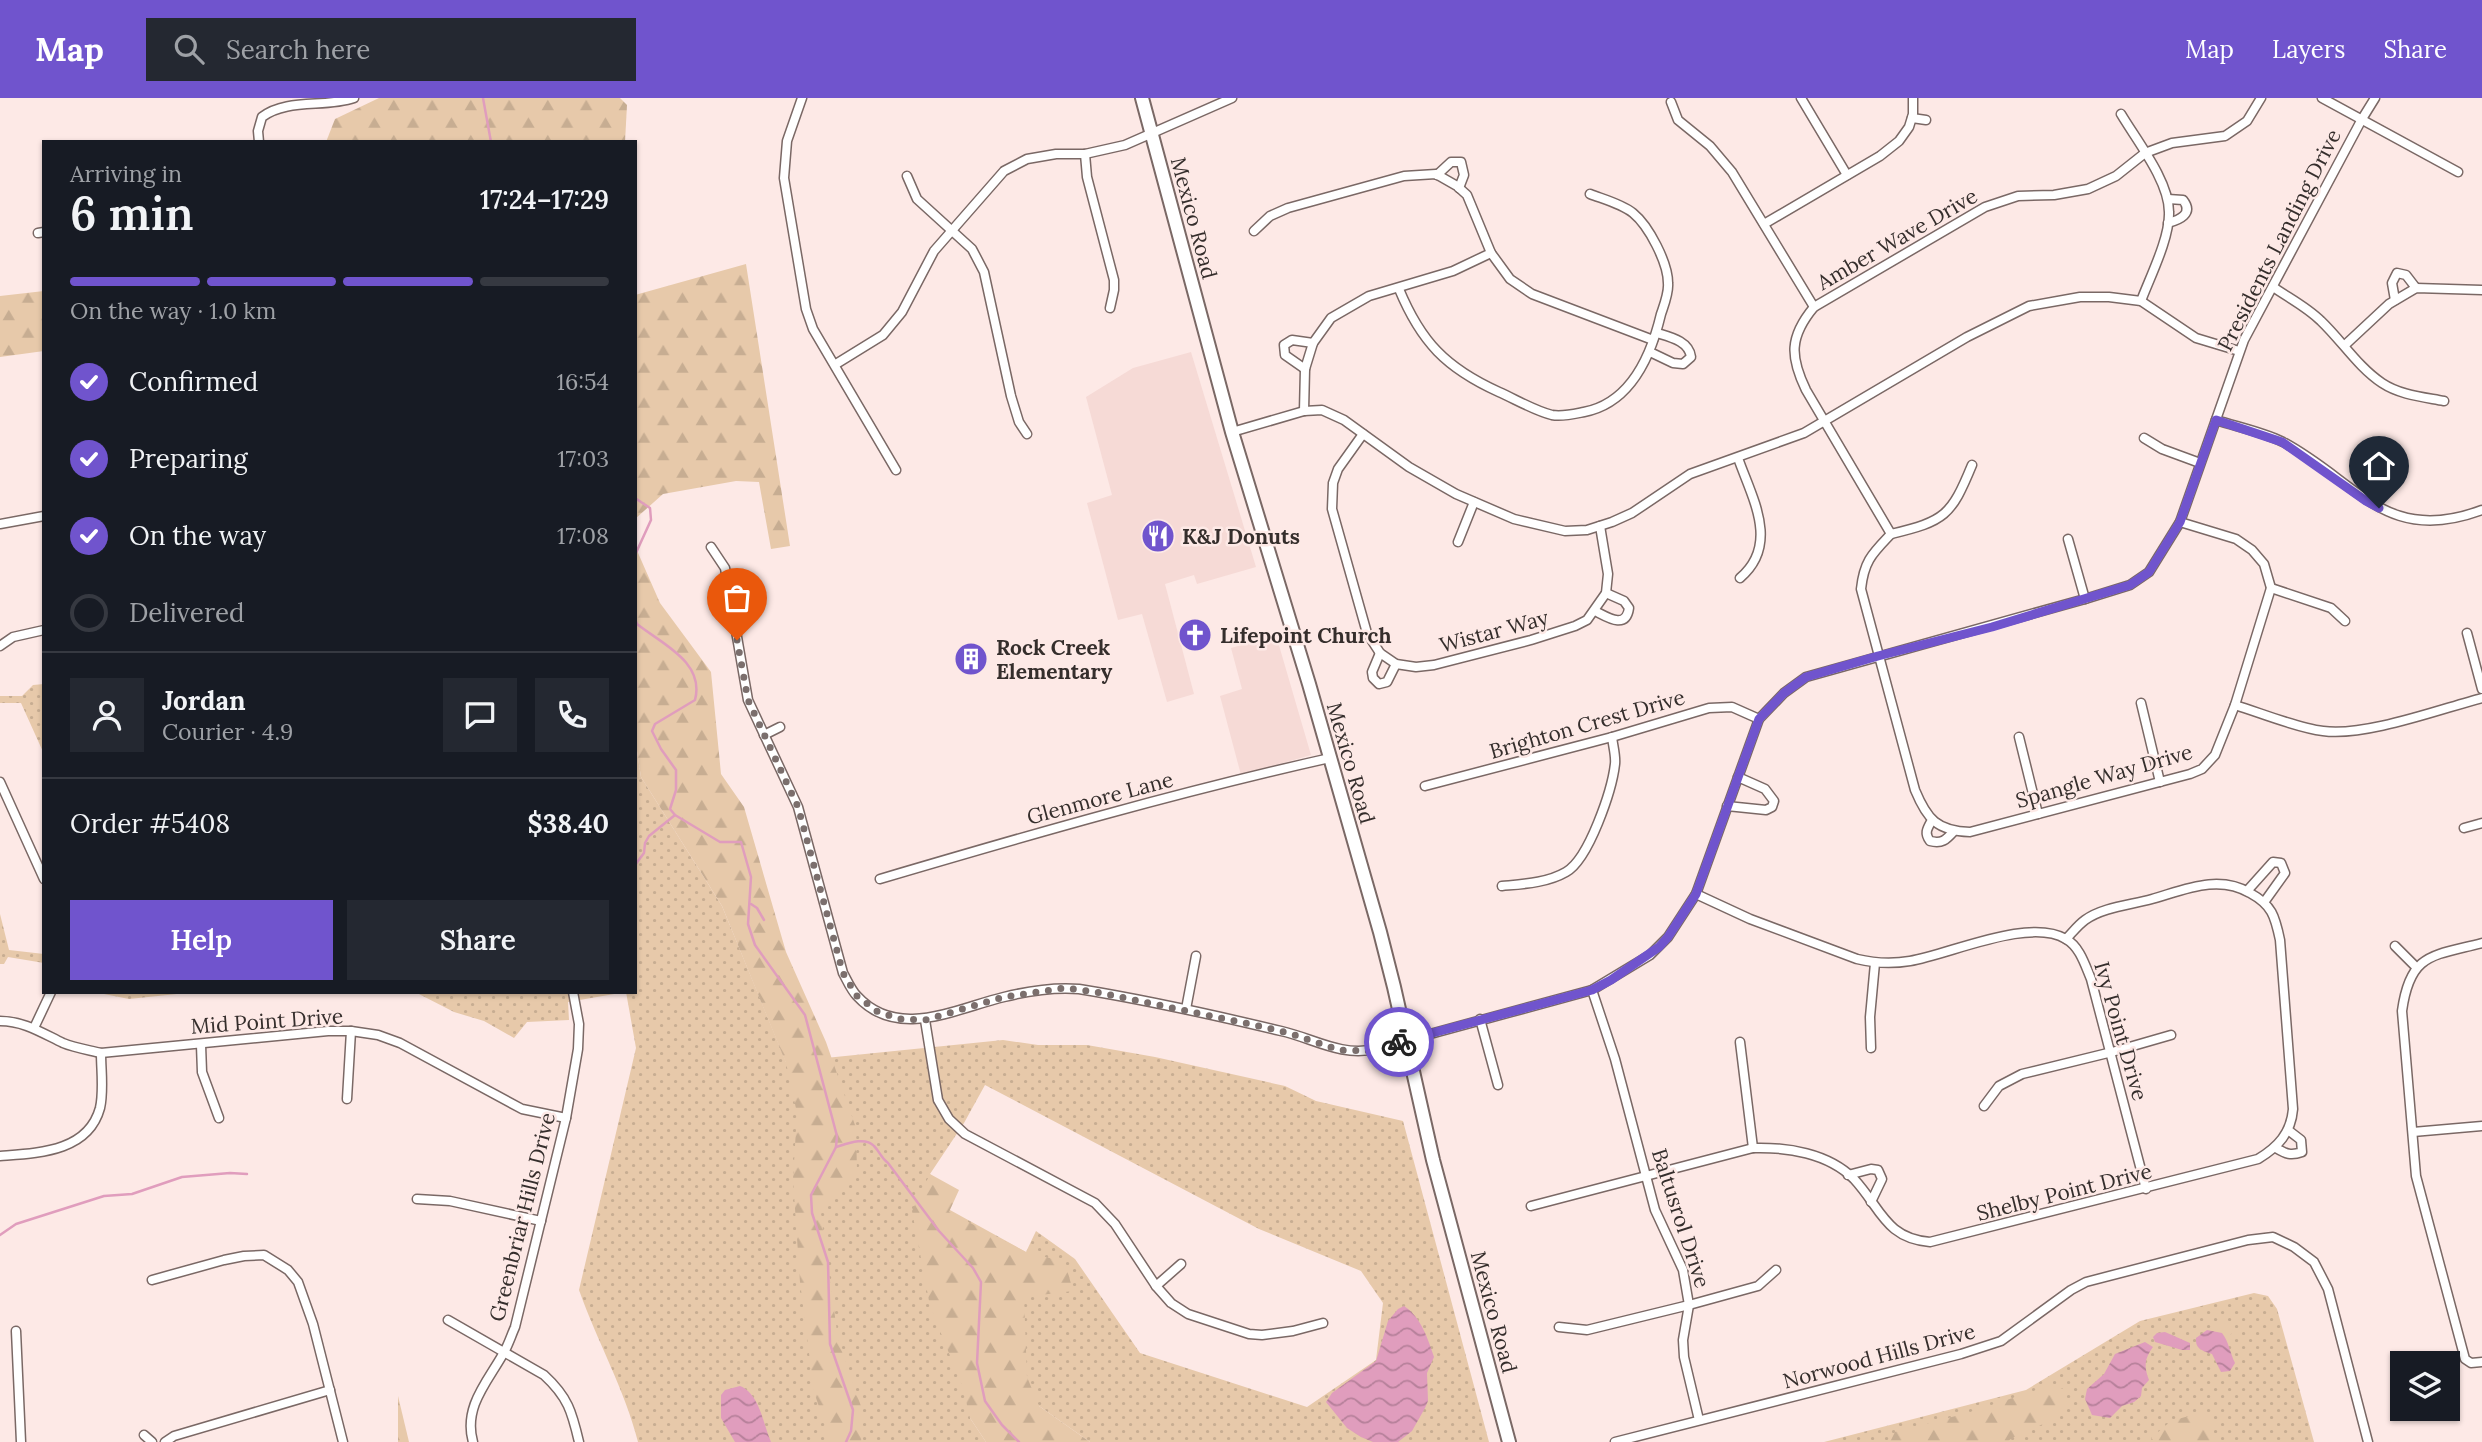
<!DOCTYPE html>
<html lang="en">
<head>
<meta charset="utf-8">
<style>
  body { margin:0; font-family:Lora,serif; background:#242831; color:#f1f3f6; height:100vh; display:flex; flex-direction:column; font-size:26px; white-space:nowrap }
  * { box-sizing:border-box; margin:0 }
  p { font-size:23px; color:#9ea1a6 }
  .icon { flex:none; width:38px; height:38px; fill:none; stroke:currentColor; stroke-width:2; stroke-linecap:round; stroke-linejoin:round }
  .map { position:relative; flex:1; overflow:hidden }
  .panel { position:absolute; left:42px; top:42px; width:595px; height:854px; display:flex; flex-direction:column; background:#171b24; border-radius:0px; box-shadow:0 2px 5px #0004 }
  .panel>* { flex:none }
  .controls { position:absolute; left:2390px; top:1253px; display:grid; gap:14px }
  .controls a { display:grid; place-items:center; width:70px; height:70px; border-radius:0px; background:#171b24; box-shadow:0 2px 5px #0004; font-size:35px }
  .pin { position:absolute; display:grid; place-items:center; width:60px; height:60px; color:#fff; margin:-72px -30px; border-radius:50% 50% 50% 0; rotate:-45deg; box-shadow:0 0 7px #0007 }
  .pin .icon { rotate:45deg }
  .courier { position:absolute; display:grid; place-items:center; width:70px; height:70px; margin:-35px; border:5px solid #7054cd; border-radius:50%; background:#fff; color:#222; box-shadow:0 2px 9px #0007 }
  .headline em { font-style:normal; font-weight:600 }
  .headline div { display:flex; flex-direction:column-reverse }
  .headline { display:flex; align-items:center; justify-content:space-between; height:119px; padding:0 28px }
  h1 { font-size:46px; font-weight:600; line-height:52px }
  .bar { display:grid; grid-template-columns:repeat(4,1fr); gap:10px 7px; align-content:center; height:84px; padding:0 28px }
  .bar i { height:9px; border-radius:5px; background:#363941 }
  .bar .current { background:#7054cd }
  .bar p { grid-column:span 4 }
  .line { display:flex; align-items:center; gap:18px; padding:0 28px; border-top:2px solid #363941 }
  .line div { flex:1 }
  .round { display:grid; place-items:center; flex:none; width:74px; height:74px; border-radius:0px; background:#242831 }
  ol { padding:0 28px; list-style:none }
  li { display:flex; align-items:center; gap:21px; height:77px }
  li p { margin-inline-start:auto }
  li .icon { padding:7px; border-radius:50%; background:#7054cd; color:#fff; stroke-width:4 }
  li:last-child { color:#9ea1a6 }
  li i { width:38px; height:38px; border:4px solid #363941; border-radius:50% }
  .button { display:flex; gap:14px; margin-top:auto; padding:14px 28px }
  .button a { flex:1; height:80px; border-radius:0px; background:#7054cd; color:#fff; font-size:28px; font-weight:600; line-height:80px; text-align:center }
  .button a+a { background:#242831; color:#f1f3f6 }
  header { display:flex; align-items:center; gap:42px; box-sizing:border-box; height:98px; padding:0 35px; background:#7054cd; color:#fff }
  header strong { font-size:33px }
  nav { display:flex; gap:38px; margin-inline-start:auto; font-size:24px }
  .search { width:490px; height:63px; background:#242831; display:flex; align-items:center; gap:18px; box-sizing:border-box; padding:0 24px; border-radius:0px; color:#9ea1a6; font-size:26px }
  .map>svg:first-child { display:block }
  .built { fill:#f6dad6 }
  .grass { fill:url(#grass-dots); fill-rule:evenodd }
  .forest { fill:url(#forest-firs) }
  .water { fill:url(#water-waves) }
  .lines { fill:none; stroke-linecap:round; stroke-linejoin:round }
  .stream { stroke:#e09dbd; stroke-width:2.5 }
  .minor-casing { stroke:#7a6865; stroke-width:11 }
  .primary-casing { stroke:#7a6865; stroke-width:16 }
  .minor { stroke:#fff; stroke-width:8 }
  .primary { stroke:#fff; stroke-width:12 }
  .done { stroke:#7b6f6d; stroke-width:7; stroke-dasharray:0 12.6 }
  .route { stroke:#7054cd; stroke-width:9 }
  .labels { text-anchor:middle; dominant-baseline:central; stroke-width:5; stroke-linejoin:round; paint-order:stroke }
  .street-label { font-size:21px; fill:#352e2c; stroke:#fde9e6 }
  .poi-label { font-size:21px; font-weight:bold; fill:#352e2c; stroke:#fde9e6; text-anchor:start }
</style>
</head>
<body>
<header>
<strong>Map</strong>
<div class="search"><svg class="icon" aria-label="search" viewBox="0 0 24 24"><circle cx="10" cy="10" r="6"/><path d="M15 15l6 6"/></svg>Search here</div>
<nav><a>Map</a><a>Layers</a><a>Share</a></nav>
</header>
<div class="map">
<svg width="2482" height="1344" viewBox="0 0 2482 1344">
  <defs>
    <pattern id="grass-dots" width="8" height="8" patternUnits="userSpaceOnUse" patternTransform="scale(1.75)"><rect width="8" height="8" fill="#e7c9aa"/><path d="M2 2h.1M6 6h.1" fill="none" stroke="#c7ad92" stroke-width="1.8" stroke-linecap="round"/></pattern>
    <pattern id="forest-firs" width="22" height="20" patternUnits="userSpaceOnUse" patternTransform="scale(1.75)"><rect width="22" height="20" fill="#e7c9aa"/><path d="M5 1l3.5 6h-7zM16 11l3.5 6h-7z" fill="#c7ad92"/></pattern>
    <pattern id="water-waves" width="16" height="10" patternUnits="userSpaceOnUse" patternTransform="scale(1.75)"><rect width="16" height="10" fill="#e09dbd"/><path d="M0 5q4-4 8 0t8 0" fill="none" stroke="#b6809a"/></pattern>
  </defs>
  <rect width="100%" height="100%" fill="#fde9e6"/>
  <g class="built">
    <path d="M1191,254L1256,469L1197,486L1194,477L1165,486L1194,596L1167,604L1142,516L1118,522L1087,405L1112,397L1086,299L1133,270Z"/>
    <path d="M1276,537L1311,657L1241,677L1220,598L1242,591L1231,550Z"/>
  </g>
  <g class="grass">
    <path d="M44,586V656L21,605H0V598H22L33,587Z"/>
    <path d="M635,640L641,679L722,808L786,964L1003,942L1038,947H1087L1155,959L1285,988L1316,1003L1403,1023L1489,1344H1090L1039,1308L970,1320L986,1344H638C625,1292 597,1243 579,1192L636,950L626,894H635ZM985,987L1259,1131L1361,1173L1383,1205L1376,1262L1307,1309L1140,1255L1075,1161L1036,1133L1026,1154L950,1112L930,1076L964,1025Z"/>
    <path d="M0,816L9,852L44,856V865L8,859L4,866H0Z"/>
    <path d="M94,894H196L129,901Z"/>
    <path d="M415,894H626L568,904L569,922L527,924L514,940L484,923L454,914Z"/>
    <path d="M2254,1195L2268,1198L2277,1211L2314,1344H1824L2026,1292L2140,1223Z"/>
  </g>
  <g class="forest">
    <path d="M379,0H620L627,7L625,44H326L335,21Z"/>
    <path d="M746,166L790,448L771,451L759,384L736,383L663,396L635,421V197Z"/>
    <path d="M44,193V253L0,259V198Z"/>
    <path d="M635,448L660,505L711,574L721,676L744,709L786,854L826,944L856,1030L857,1074L820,1108L838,1241L864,1317L861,1344H825L827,1332L814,1294L800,1184L793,1081L797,1015L786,965L722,808L641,679L635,640Z"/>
    <path d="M930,1076L959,1092L949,1114L1026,1154L1065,1164L1073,1193L1024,1199L1027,1279L1039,1308L1090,1344H986L970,1320L963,1290L930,1208L912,1113Z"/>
    <path d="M2221,1224L2232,1232L2229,1243L2223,1235L2213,1233L2216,1227Z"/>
    <path d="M2052,1287L2066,1292C2071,1327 2027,1327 2007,1344H1890L1895,1334L1967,1315Z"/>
    <path d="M398,1298L409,1344H398Z"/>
    <path d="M2203,1314L2213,1317L2214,1344H2155L2151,1340L2171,1323Z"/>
  </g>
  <g class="water">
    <path d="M1404,1208C1421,1219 1428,1241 1434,1259L1427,1275L1428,1303L1425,1310L1412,1333L1398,1344H1373L1361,1339L1347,1330L1326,1304L1332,1295L1376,1263L1388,1223L1398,1211Z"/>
    <path d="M2207,1232L2222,1235C2229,1244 2230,1255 2235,1265L2230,1273L2221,1274L2212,1256C2204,1253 2195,1252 2196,1240Z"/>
    <path d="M2165,1234L2190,1245V1252H2182L2155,1244L2153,1239L2157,1235Z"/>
    <path d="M2145,1244L2153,1249C2144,1261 2144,1269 2149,1282L2142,1290L2141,1298L2134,1304L2122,1308L2110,1320L2092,1317L2085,1301L2087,1291L2104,1276L2115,1256Z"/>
    <path d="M740,1288C760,1296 763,1326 771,1344H735L721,1320V1297L725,1292Z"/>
  </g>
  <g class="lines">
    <g class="stream">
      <path d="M483,0L491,44"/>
      <path d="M635,400L650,410L651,422L635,457"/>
      <path d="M635,521L637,526C662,546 705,564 695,602L655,626L652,633L661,651L676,672V692L670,711L675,717L720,744H741L751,779L748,826L755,847L805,917L837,1038L836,1049L811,1097L812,1115L828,1164L830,1246L853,1312L851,1333L846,1344"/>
      <path d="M635,767L644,755L645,745L649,738L675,717"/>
      <path d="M751,806L757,810L764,822"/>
      <path d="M836,1049C846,1046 865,1038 874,1048C880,1054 881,1060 888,1065L939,1133L973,1170L981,1184L977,1265L985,1303L1002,1327L1019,1344"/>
      <path d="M0,1137L16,1126L104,1098L132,1096L182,1079L230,1075L247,1076"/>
    </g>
    <defs>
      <g id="minor">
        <path d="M802,0L787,43L784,80L806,211L813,231L896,372"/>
        <path d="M1801,0L1847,77"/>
        <path d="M2322,0L2458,74"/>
        <path d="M1671,4L1678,22L1710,48L1732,74L1814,209"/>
        <path d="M2121,16C2137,43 2169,83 2169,114C2170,140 2150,179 2141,203"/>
        <path d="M1912,20L1926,22"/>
        <path d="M259,44L258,33L262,19C287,0 325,10 354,0"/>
        <path d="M1085,56L1087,79L1114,182V192L1110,210"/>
        <path d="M1437,77L1451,64H1461L1464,77L1459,90"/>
        <path d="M907,78L917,101L972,151L984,174L1011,298L1019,324L1027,336"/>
        <path d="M2168,101L2183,102C2194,116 2179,122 2168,125"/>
        <path d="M1764,126L1880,58L1899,43L1909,29L1913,16V0"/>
        <path d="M1254,133L1270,118L1288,110L1404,78L1436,76L1457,88L1467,97L1491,155L1510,181L1532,196L1653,242"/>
        <path d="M38,135L44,134"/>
        <path d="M2273,189C2289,200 2307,209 2321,223C2342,243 2358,269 2382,285C2400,297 2423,299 2444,303"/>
        <path d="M1399,191C1421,244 1446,270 1499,294C1515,301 1535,313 1552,317C1562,319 1574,316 1584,314C1631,305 1651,258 1661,216C1664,207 1669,195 1668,185C1668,165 1649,128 1633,115C1622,106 1603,101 1590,96"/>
        <path d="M2395,202L2392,185L2397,175L2406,177L2416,190"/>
        <path d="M2345,247L2389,206L2416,190L2482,192"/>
        <path d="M1650,254L1673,265L1683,266L1691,259C1689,243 1670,239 1657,235"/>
        <path d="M836,266L883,237L902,214L934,153L1004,73L1027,61L1056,56H1085L1125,47L1232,0"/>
        <path d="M1305,271L1285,257L1284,247L1292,242L1313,245"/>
        <path d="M1304,313L1305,271L1313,245L1331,220L1369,198L1453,173L1491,155"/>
        <path d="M2216,322C2238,329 2263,334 2283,344C2358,384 2386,448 2482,412"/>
        <path d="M1232,334L1304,313L1322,312L1344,322L1409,369L1456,396L1514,421L1565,433L1587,432L1612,424L1632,415L1690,376L1804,335L1967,239L2029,208L2080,199H2109L2141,203L2196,240L2239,253"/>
        <path d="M1363,336L1338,371L1333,385L1332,411L1367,535L1380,555L1396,566L1416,569L1434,567L1531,542L1575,528L1587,522L1606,495L1608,476L1600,428"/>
        <path d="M2144,340L2162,351L2200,365"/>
        <path d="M1738,360C1752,400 1780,446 1740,480"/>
        <path d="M2180,424L2236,441L2252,452L2264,466L2271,490L2235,607L2215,657L2202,671L2190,676L1970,734C1937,733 1927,721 1915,692L1861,491C1864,463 1872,456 1891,436L1806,292C1790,259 1789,239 1814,209L1985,109L2018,98L2054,97L2088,91L2116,78L2145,55L2172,45L2225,38L2247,23L2261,0"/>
        <path d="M0,426L44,418"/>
        <path d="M1891,436C1945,423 1951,418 1972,367"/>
        <path d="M2068,441L2085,501"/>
        <path d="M1458,444L1474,404"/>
        <path d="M711,449L725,470L748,602L798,709L843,875C847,882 851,892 857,898C898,943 957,910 1004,899C1028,893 1054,889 1079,891C1147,902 1214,917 1281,933C1313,940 1341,959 1375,951L1592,892L1650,857L1668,839L1696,796L1759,621L1784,595L1806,579L2085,501L2130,487L2149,474L2180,424L2244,242L2362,21L2375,0"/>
        <path d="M2271,490L2331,510L2345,523"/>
        <path d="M1595,513C1607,519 1626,532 1629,510L1624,503L1606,495"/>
        <path d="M2467,535L2482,591"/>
        <path d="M0,548L13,539L44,532"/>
        <path d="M1380,555L1372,574L1373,580L1379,586L1387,584L1396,566"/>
        <path d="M2141,605L2160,684"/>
        <path d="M2235,607C2261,615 2297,630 2323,633C2365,639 2440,611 2482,600"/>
        <path d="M764,637L780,629"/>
        <path d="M2019,639L2038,716"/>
        <path d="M0,684L44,781"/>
        <path d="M1425,688L1612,639L1709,610L1732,609L1759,621"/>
        <path d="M1727,708L1766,712L1772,709L1774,703L1765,691L1738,679"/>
        <path d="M1932,722C1927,731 1924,735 1930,743C1942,746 1946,742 1954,733"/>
        <path d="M2464,730L2482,725"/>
        <path d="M880,781C1029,737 1178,694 1330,660"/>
        <path d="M1502,788C1523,786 1547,785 1566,774C1589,761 1612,692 1615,666C1616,658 1613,648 1612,639"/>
        <path d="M2247,793L2273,764L2281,765L2285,775L2265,803"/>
        <path d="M1696,796L1750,821L1857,861C1874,865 1892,866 1910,863C1951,856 2029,819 2066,841C2080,849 2085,867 2091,881L2146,1091"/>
        <path d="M2482,845C2432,858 2410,855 2402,913L2416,1078L2465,1261L2471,1265L2482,1264"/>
        <path d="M2395,848L2416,869"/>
        <path d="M1592,892L1615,961L1655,1112L1683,1172L1689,1207L1683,1242L1684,1259L1699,1322"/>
        <path d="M1186,911L1196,858"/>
        <path d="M1480,921L1498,987"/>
        <path d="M925,922L938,1002L949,1021L965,1036L1095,1105L1115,1126L1156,1188L1171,1205L1188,1216L1249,1236L1262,1237L1293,1233L1323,1225"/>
        <path d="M0,923C24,923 42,935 63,945C75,950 89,952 101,955L328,933H351L378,937L400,945L522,1011L566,1020"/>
        <path d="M34,930L51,894"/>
        <path d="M1740,944L1753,1050"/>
        <path d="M201,947L202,974L219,1020"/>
        <path d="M1871,950L1870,919L1875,865"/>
        <path d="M347,1001L351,933"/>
        <path d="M1984,1008L1999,988L2022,976L2112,954L2171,937"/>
        <path d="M2413,1034L2482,1028"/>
        <path d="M2276,1050C2286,1056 2291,1058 2302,1054L2301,1042L2288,1032"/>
        <path d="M0,1058C38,1055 88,1054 100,1010C104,993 101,972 101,955"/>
        <path d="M1848,1077L1871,1071L1878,1072L1882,1081L1871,1104"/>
        <path d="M417,1101L450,1103L541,1123"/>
        <path d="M1531,1108L1753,1050C1787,1049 1828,1055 1854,1081C1881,1110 1885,1140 1930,1144L2258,1061C2278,1049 2291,1035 2293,1011L2280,842C2275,818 2272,807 2250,795C2218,776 2184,792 2152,801C2131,807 2103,809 2085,822C2078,827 2072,835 2066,841"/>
        <path d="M152,1182L224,1162L244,1158L264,1157L288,1172L298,1184L313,1226L343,1344"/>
        <path d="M1156,1188L1181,1166"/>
        <path d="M448,1222L544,1277C568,1299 572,1314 579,1344"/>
        <path d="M1559,1229L1587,1232L1689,1207L1758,1188L1776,1172"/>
        <path d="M16,1233L21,1344"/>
        <path d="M144,1337L152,1344"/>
        <path d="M165,1344L174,1338L330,1292"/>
        <path d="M473,1344C463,1309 488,1283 503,1256C508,1248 511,1238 515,1229L566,1020L578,951L579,926L573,894"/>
        <path d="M1615,1344L1961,1256L2001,1243L2071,1192L2086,1184L2248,1142L2273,1139L2294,1149L2314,1164L2328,1191L2368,1344"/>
      </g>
      <path id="primary" d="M1142,0L1232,334L1309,586L1380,834L1394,889L1433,1062L1509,1344"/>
    </defs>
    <use href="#minor" class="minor-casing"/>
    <use href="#primary" class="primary-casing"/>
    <use href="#minor" class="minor"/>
    <use href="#primary" class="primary"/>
  </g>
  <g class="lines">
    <path class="done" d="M737,542L748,602L798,709L843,875L857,898L878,914L901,921L925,922L1004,899L1065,890L1096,894L1259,928L1289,935L1339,952L1368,953L1399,944"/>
    <path class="route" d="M1399,944L1592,892L1611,882L1659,849L1668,839L1696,796L1759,621L1784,595L1806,579L1878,558L1992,529L2130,487L2149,474L2180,424L2216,322L2282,344L2366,403L2379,410"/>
  </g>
  <defs>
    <symbol id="restaurant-disc" viewBox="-11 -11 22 22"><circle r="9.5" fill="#7054cd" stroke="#fde9e6"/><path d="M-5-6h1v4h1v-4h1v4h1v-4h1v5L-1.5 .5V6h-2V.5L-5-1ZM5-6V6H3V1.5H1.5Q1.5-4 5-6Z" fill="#fff"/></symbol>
    <symbol id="church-disc" viewBox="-11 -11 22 22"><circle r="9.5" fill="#7054cd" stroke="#fde9e6"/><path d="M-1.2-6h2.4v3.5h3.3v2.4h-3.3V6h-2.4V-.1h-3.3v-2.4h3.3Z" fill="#fff"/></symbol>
    <symbol id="building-disc" viewBox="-11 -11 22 22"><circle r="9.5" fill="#7054cd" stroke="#fde9e6"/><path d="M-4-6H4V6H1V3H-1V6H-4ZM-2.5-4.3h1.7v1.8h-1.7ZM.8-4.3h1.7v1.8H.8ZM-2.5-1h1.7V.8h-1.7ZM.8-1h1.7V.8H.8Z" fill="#fff"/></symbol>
  </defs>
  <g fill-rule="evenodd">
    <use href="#restaurant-disc" x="1139" y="419" width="38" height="38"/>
    <use href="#church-disc" x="1176" y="518" width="38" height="38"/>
    <use href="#building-disc" x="952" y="542" width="38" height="38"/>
  </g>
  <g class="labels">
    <g class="street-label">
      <text transform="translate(1194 120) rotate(75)">Mexico Road</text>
      <text transform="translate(1897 141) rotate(-30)">Amber Wave Drive</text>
      <text transform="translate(2279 142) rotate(-63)">Presidents Landing Drive</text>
      <text transform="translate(1494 533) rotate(-15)">Wistar Way</text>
      <text transform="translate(1587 626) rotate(-16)">Brighton Crest Drive</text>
      <text transform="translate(1351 665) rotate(74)">Mexico Road</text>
      <text transform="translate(2104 678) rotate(-16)">Spangle Way Drive</text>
      <text transform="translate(1100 700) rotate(-15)">Glenmore Lane</text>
      <text transform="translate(267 923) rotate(-4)">Mid Point Drive</text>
      <text transform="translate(2121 933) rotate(74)">Ivy Point Drive</text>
      <text transform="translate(2064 1094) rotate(-14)">Shelby Point Drive</text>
      <text transform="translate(522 1119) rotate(-76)">Greenbriar Hills Drive</text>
      <text transform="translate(1681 1120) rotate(72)">Baltusrol Drive</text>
      <text transform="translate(1494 1214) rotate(75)">Mexico Road</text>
      <text transform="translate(1879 1258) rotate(-15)">Norwood Hills Drive</text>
    </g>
    <g class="poi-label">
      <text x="1182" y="438">K&amp;J Donuts</text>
      <text x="1220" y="537">Lifepoint Church</text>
      <text x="996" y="549">Rock Creek<tspan x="996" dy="24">Elementary</tspan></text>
    </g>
  </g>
</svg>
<div class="controls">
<a><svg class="icon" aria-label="layers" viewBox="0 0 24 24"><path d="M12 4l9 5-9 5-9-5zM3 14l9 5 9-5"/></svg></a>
</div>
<div class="pin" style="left:737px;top:542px;background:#ea580c"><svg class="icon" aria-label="bag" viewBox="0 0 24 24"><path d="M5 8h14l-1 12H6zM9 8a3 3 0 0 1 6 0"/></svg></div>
<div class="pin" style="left:2379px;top:410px;background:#1f2937"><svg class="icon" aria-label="home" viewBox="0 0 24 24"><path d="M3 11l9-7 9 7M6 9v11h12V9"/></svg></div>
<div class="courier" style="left:1399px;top:944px"><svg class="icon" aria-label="bike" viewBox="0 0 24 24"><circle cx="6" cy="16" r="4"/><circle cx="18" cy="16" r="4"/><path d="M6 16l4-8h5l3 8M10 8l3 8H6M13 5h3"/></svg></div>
<section class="panel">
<div class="headline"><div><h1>6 min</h1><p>Arriving in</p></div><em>17:24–17:29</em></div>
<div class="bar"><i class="current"></i><i class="current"></i><i class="current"></i><i></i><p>On the way · 1.0 km</p></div>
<ol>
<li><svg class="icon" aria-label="check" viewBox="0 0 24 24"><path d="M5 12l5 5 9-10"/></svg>Confirmed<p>16:54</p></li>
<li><svg class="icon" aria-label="check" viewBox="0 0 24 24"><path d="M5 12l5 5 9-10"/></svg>Preparing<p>17:03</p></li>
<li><svg class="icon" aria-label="check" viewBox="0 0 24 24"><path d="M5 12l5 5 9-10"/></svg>On the way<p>17:08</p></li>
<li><i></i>Delivered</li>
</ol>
<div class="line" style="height:126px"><a class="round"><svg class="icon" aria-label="person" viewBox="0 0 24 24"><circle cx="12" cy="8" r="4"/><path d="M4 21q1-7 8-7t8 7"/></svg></a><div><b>Jordan</b><p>Courier · 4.9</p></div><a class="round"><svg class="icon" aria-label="chat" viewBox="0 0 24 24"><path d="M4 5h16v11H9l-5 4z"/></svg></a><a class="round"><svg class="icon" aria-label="phone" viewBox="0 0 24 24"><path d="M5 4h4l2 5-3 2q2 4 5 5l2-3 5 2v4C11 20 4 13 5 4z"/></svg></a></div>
<div class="line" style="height:91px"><div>Order #5408</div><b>$38.40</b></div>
<div class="button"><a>Help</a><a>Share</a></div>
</section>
</div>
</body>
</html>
